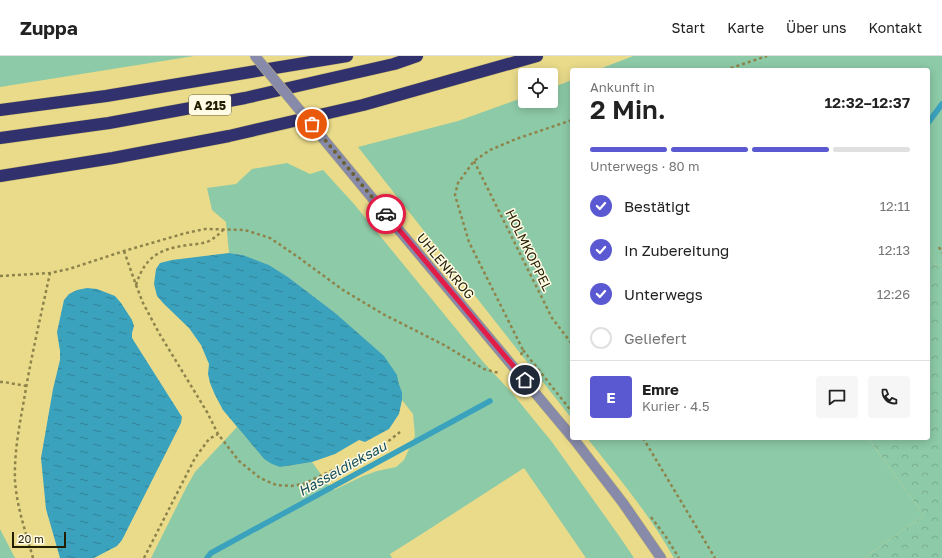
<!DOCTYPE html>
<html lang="de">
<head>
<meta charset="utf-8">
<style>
  body { margin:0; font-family:"Golos Text",sans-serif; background:#f6f6f6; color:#222; height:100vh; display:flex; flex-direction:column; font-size:15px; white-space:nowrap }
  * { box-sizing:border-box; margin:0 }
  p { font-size:13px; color:#767676 }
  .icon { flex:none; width:22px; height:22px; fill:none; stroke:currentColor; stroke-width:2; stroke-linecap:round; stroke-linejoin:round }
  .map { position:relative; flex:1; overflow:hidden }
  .details { position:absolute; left:570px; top:12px; width:360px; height:372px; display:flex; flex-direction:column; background:#fff; border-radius:4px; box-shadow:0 2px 10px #0003 }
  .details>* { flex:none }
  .tools { position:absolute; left:518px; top:12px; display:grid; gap:8px }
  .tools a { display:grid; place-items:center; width:40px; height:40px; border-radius:4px; background:#fff; box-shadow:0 2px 10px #0003; font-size:20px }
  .scale { position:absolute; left:12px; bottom:10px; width:54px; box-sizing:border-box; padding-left:4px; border:2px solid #241e00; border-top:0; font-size:11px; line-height:14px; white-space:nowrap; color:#241e00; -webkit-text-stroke:3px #fffbe4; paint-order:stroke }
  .pin { position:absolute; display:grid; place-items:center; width:34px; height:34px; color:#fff; margin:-17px; border:2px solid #fff; border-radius:50%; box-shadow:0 1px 4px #0007 }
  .courier { position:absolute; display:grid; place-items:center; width:40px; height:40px; margin:-20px; border:3px solid #e11d48; border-radius:50%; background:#fff; color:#222; box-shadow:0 1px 5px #0007 }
  .overview em { font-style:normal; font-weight:600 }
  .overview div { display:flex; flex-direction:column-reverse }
  .overview { display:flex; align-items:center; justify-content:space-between; height:68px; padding:0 20px }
  h1 { font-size:26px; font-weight:600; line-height:30px }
  .bar { display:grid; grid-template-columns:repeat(4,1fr); gap:6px 4px; align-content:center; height:48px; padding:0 20px }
  .bar i { height:5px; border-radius:3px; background:#e0e0e0 }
  .bar .selected { background:#5a59d1 }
  .bar p { grid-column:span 4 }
  .line { display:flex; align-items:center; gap:10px; padding:0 20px; border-top:1px solid #e0e0e0 }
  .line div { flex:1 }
  .round { display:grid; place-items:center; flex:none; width:42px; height:42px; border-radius:4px; background:#f6f6f6 }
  ol { padding:0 20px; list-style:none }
  li { display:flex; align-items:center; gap:12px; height:44px }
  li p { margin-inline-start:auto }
  li .icon { padding:4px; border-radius:50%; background:#5a59d1; color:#fff; stroke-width:4 }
  li:last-child { color:#767676 }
  li i { width:22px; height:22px; border:2px solid #e0e0e0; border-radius:50% }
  header { display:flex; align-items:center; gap:24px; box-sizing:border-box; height:56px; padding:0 20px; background:#fff; border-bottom:1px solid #e0e0e0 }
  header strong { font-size:19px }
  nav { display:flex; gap:22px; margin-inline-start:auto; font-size:14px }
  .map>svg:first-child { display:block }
  .green { fill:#8dcaa7 }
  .forest { fill:url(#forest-crowns) }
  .water { fill:url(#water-ripples) }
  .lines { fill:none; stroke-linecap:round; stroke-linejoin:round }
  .stream { stroke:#3ba2bd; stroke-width:5.5 }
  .minor-casing { stroke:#c6b972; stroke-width:11 }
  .highway-casing { stroke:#c6b972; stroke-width:13 }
  .path { stroke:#8e844b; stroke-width:2.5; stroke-dasharray:3 3; stroke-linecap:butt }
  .minor { stroke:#878ba9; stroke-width:10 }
  .highway { stroke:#30316d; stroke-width:12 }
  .minor-bridge-casing { stroke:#c6b972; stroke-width:11; stroke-linecap:butt }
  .minor-bridge { stroke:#878ba9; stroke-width:10 }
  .done { stroke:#696031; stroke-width:4; stroke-dasharray:0 7.2 }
  .route { stroke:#e11d48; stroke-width:5 }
  .labels { text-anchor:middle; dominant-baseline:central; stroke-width:3; stroke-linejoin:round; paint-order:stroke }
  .shield { fill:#fffbe4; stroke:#666044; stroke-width:1 }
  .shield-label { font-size:12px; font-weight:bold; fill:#241e00 }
  .street-label { font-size:13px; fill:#241e00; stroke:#fffbe4 }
  .water-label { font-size:14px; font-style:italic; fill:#134d5c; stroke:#fffbe4 }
</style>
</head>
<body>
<header>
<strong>Zuppa</strong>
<nav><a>Start</a><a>Karte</a><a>Über uns</a><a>Kontakt</a></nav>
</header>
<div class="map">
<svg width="942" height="502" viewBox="0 0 942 502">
  <defs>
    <pattern id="forest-crowns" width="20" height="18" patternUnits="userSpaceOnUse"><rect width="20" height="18" fill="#8dcaa7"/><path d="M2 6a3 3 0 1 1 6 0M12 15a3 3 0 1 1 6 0" fill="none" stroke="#7aad8e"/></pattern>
    <pattern id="water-ripples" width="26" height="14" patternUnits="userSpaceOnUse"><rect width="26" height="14" fill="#3ba2bd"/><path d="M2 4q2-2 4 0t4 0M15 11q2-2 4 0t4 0" fill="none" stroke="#318397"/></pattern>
  </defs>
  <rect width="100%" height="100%" fill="#eadb8b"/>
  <g class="green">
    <path d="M0,0H194L0,31Z"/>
    <path d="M633,0H942V208L936,210L928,187V14H597Z"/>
    <path d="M572,24V363L358,91L458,65L525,41V45H551V32Z"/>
    <path d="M287,107L310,118L323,114L354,148L484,307L512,337L552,386L622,484L634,502H586L524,412L417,481L390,498L392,502H151L186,432L195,416L237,371L264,403L280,411L294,409L312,406L328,428L334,434L363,420L377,415L396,411L404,404L415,380L413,358L402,344V336L399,328L397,319L334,256L288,221L269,209L243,199L229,197L226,166L212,154L207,132L236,128L252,113Z"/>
    <path d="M587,382H868L924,459L864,502H674C650,459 618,421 587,382Z"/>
    <path d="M0,473L15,502H0Z"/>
  </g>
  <path class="forest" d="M928,187L936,210L942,208V502H864L924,459L868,382H928Z"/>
  <g class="water">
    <path d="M229,197L243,199L269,209L288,221L334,256L384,300L397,319L399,328L402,336V344L399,358L389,373L365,386L359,384L335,398L312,406L294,409L280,411L272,408L264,403L223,354L215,339L210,327L208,318L209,308L201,289L189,272L164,248L157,240L154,228L156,213L160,207L172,204Z"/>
    <path d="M87,232L97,233L115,240L121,247L132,264L134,270L132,277V282L182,361L181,367L122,484L117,490L94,502H60L46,453L41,402L53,333L60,304V295L57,276L64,244L69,238L77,234Z"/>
  </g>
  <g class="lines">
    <g class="stream">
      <path d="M928,67L942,48"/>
      <path d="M207,502L211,497L490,345"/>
    </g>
    <defs>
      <g id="minor">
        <path d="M368,137L572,381"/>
        <path d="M573,382L623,447L661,502"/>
      </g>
      <g id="highway">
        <path d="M0,54L106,40L347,0"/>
        <path d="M0,82L109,67L245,42L394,8L417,0"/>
        <path d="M0,120L113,102L229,80L363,49L537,0"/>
      </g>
    </defs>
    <use href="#minor" class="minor-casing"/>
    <use href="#highway" class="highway-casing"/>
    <g class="path">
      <path d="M725,14L767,0"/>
      <path d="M474,105L552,262L572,288"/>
      <path d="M939,191L942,197"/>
      <path d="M124,195L136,229L143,247L159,277L207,356L218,378L239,405L260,422L276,429L291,430L303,428L371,396L386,387L400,376"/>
      <path d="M0,220L50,217L69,213L124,195L186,177L205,173L245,174L270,182L298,201L343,234L383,258L444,289L484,313L495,316L500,317"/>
      <path d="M136,229C145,200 160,193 188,189C195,188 203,188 209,185C215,182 219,178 224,173"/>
      <path d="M523,294L572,356"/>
      <path d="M521,299L523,294L469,186L455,139L458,127L474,105L490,94L516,83L572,64"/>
      <path d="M0,326H4L26,330"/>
      <path d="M643,382L715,502"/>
      <path d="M651,461L666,481L679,502"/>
      <path d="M33,502C26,477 17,452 15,425C14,398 19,371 24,344C31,301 41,259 50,217"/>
      <path d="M144,502L195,402L209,383L218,378"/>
    </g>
    <use href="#minor" class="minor"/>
    <use href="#highway" class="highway"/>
    <defs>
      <path id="minor-bridge" d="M255,0L368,137"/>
    </defs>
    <use href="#minor-bridge" class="minor-bridge-casing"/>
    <use href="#minor-bridge" class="minor-bridge"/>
  </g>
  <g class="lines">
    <path class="done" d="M312,68L386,158"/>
    <path class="route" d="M386,158L525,324"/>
  </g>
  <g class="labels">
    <rect class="shield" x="189" y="39" width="42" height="20" rx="3"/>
    <g class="shield-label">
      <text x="210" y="49">A 215</text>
    </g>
    <g class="street-label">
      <text transform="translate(529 194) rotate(64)">HOLMKOPPEL</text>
      <text transform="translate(446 210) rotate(50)">UHLENKROG</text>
    </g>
    <g class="water-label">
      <text transform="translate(342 412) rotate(-29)">Hasseldieksau</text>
    </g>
  </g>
</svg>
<div class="tools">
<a><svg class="icon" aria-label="locate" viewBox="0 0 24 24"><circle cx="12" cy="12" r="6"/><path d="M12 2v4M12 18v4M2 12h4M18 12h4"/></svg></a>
</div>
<div class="scale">20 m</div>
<div class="pin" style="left:312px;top:68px;background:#ea580c"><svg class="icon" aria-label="bag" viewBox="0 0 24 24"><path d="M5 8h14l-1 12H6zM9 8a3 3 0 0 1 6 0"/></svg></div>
<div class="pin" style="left:525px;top:324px;background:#1f2937"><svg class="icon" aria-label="home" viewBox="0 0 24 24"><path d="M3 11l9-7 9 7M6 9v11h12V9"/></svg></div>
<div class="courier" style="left:386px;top:158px"><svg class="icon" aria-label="car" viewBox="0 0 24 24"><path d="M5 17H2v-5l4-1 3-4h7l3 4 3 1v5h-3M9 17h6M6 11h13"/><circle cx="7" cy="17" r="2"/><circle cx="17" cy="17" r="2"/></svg></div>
<section class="details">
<div class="overview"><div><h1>2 Min.</h1><p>Ankunft in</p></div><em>12:32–12:37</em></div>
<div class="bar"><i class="selected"></i><i class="selected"></i><i class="selected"></i><i></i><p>Unterwegs · 80 m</p></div>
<ol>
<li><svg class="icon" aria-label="check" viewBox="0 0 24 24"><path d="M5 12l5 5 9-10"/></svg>Bestätigt<p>12:11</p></li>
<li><svg class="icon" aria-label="check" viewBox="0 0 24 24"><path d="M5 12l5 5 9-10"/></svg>In Zubereitung<p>12:13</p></li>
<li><svg class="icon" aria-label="check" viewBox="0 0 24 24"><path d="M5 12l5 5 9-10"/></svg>Unterwegs<p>12:26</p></li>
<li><i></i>Geliefert</li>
</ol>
<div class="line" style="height:72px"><b class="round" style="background:#5a59d1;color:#fff">E</b><div><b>Emre</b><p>Kurier · 4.5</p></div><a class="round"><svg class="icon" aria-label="chat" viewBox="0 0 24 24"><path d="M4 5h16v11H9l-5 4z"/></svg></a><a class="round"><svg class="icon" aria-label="phone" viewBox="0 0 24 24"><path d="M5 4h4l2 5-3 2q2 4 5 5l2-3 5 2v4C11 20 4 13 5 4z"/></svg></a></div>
</section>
</div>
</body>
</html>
